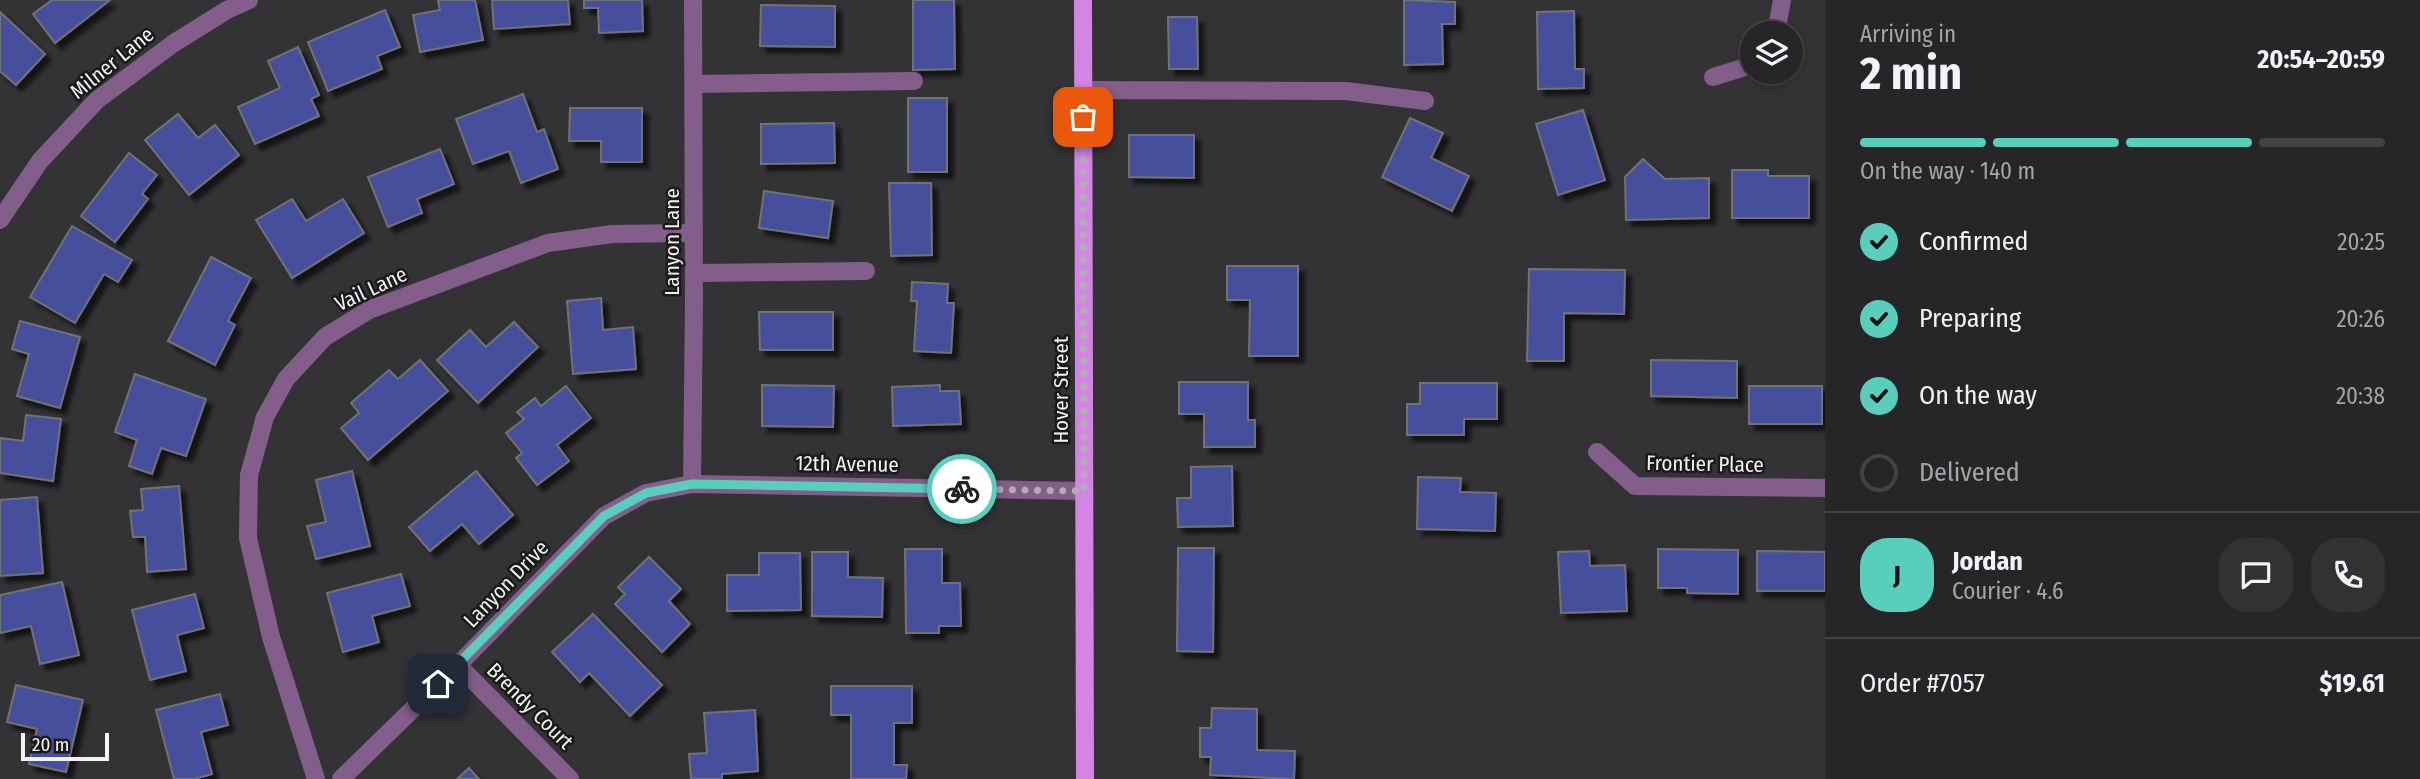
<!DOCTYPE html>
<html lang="en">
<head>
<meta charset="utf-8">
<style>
  body { margin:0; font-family:"Fira Sans Condensed",sans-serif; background:#323234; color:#f1f3f6; height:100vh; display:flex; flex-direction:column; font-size:26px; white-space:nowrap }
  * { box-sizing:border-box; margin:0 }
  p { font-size:23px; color:#a4a5a8 }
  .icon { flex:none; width:38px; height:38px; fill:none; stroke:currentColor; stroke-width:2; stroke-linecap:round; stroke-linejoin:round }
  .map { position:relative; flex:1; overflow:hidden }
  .details { display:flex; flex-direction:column; background:#262628; width:595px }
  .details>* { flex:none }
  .buttons { position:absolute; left:1740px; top:21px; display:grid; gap:14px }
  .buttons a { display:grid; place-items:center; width:63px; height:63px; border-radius:50%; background:#262628; box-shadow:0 4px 10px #0003,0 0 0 2px #424345; font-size:35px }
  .scale { position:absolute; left:21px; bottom:18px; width:88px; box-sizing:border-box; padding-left:7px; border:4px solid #f2f2f3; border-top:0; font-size:19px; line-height:24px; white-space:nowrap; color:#f2f2f3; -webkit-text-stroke:5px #1a1a1b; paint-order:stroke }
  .pin { position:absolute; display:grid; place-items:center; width:60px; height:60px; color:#fff; margin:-30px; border-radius:14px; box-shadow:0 4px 10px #0006 }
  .courier { position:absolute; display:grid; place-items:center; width:70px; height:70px; margin:-35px; border:5px solid #5acebd; border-radius:50%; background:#fff; color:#222; box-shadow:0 2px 9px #0007 }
  .head em { font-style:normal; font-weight:700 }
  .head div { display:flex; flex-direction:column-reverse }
  .head { display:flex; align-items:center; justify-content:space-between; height:119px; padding:0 35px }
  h1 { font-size:46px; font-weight:700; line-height:52px }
  .bar { display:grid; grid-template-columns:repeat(4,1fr); gap:10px 7px; align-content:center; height:84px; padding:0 35px }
  .bar i { height:9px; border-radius:5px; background:#424345 }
  .bar .current { background:#5acebd }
  .bar p { grid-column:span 4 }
  .line { display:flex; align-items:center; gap:18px; padding:0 35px; border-top:2px solid #424345 }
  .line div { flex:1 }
  .round { display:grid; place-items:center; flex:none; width:74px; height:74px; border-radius:28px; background:#323234 }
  ol { padding:0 35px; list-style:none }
  li { display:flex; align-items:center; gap:21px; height:77px }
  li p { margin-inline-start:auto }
  li .icon { padding:7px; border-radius:50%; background:#5acebd; color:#111; stroke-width:4 }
  li:last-child { color:#a4a5a8 }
  li i { width:38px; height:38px; border:4px solid #424345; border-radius:50% }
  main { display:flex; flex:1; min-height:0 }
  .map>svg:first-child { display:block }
  .building { fill:#45509c; stroke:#717275; stroke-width:2; filter:url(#shadow) }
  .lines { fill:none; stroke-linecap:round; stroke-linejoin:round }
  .minor { stroke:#845e8b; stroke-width:18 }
  .major { stroke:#d385e3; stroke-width:18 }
  .done { stroke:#afafb0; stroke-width:7; stroke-dasharray:0 12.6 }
  .route { stroke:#5acebd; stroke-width:9 }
  .labels { text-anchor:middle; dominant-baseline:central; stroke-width:5; stroke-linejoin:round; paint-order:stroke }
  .street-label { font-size:21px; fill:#f2f2f3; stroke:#1a1a1b }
</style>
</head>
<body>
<main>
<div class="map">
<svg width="1825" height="779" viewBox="0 0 1825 779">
  <defs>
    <filter id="shadow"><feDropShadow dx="6" dy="6" stdDeviation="2" flood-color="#0009"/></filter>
  </defs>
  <rect width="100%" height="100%" fill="#333235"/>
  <g class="building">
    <path d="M52,0H110L55,43L33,14Z"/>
    <path d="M438,0H475L483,40L420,52L413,15L440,10Z"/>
    <path d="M492,0H568L570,24L494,29Z"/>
    <path d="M584,0H642L643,31L599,33L598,8H584Z"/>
    <path d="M913,0H954L955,69L913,70Z"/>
    <path d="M1404,0L1455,2V24H1442L1443,64L1404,65Z"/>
    <path d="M761,5L835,6V47L760,46Z"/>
    <path d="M385,10L400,47L377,56L382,69L328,91L308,42Z"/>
    <path d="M1574,11L1575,69H1584V88L1538,89L1537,12Z"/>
    <path d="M0,12L45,54L16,85L0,71Z"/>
    <path d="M1168,17H1197L1198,69H1169Z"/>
    <path d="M298,47L319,95L311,99L319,116L255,144L238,107L280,88L268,61Z"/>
    <path d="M523,94L537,132L544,129L558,169L521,183L509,151L473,164L456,119Z"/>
    <rect x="908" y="98" width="39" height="74"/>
    <path d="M570,108H642V162H601V141H569Z"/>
    <path d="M1583,110L1605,180L1558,195L1536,124Z"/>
    <path d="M178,114L198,138L215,125L239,155L189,195L145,140Z"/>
    <path d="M1410,118L1443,133L1431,158L1469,176L1452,211L1382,177Z"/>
    <path d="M834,123L835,163L761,164V124Z"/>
    <path d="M1129,135H1194V178L1129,177Z"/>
    <path d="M440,149L454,184L417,199L422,213L388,227L368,177Z"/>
    <path d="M129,153L157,175L142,194L148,199L115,242L81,216Z"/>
    <path d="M1643,159L1665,179L1709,178V218L1626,220L1625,177Z"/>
    <path d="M1732,170H1768V176H1809V218H1732Z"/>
    <path d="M889,183H931L932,255L891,256Z"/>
    <path d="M764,191L833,201L828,238L759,228Z"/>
    <path d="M292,199L306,221L343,199L364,233L292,278L256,220Z"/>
    <path d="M72,226L132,260L118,282L104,274L75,323L30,297Z"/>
    <path d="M211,257L251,278L228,321L235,325L215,365L168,341Z"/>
    <path d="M1227,266H1298V356H1249L1250,300H1227Z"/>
    <path d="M1529,269L1625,270L1624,314L1564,313V361H1527Z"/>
    <path d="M912,282L948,284L947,303H954L951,353L914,351L917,301H911Z"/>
    <path d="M601,298L603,330L633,327L636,369L573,374L567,301Z"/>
    <path d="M759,312H833V350H760Z"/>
    <path d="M20,321L80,337L60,408L17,396L29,354L12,349Z"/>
    <path d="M514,322L538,347L478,403L437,360L470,330L486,347Z"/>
    <path d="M420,360L448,391L368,460L341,428L359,413L351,403L389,370L398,379Z"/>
    <path d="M1651,360L1737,361V398L1651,396Z"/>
    <path d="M135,374L206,399L186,456L161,448L152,474L129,466L137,440L115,432Z"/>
    <path d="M1179,382H1248V420H1255V447H1204V414H1179Z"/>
    <path d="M1420,383H1497V419H1464V435H1407V404H1420Z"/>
    <path d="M762,385L834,386L833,427L762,426Z"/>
    <path d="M940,385V391H959L961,424L893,426L892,387Z"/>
    <path d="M566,386L591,418L557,445L569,461L537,485L516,458L522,453L506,433L524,419L517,412L535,398L541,406Z"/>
    <rect x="1749" y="386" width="73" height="38"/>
    <path d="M26,415L61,419L53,481L0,473V438L23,441Z"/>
    <path d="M1232,466L1233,526L1178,527L1177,498H1191V467Z"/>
    <path d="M352,471L370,546L316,559L307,526L326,522L316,480Z"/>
    <path d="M476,471L513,515L479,544L462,524L430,551L409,527Z"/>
    <path d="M1418,477L1461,478L1460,492L1496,493L1495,531L1417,529Z"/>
    <path d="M179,486L186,569L147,572L145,537H133L130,511L143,510L141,489Z"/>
    <path d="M37,497L43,573L0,576V500Z"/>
    <path d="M1178,548H1214L1213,652L1177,651Z"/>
    <path d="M905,549H942V583H960L961,626H939V633H906Z"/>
    <path d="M1658,549L1738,550V594L1687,593V588H1658Z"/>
    <path d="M1589,551L1590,566L1625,565L1627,611L1561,613L1558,552Z"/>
    <path d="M1757,551L1825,552V591H1757Z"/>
    <path d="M812,552H848V577L883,578L882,617L812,616Z"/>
    <path d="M759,553H800L801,610L727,611V575H759Z"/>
    <path d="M649,557L681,589L669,601L690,624L662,652L615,604L625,594L618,587Z"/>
    <path d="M401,574L410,606L372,616L379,642L343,652L327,593Z"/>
    <path d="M62,582L79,655L40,664L31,626L0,633V595Z"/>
    <path d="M195,594L204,628L177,635L186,671L150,680L132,610Z"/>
    <path d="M593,614L662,685L630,716L589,673L580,682L552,652Z"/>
    <path d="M16,685L83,700L66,772L29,764L37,729L7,722Z"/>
    <path d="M831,686H912V723H894V765H907L906,779H851V715H831Z"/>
    <path d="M220,694L228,725L201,732L212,774L194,779H174L156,710Z"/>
    <path d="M1212,708L1257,709V750L1295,751L1294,779L1210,775L1211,757H1200V728H1211Z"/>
    <path d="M755,710L758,771L722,774V779H691L689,754L707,753L704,713Z"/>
    <path d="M469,768L479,779H457Z"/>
  </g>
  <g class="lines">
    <g class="minor">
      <path d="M1776,33L1782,0"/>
      <path d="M1713,77L1752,65"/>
      <path d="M694,84L914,81"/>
      <path d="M1083,90L1346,91L1425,101"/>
      <path d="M0,220L40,161L97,100L174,43L227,10L249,0"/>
      <path d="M694,273L866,271"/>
      <path d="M1597,452L1635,486L1825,488"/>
      <path d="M692,484L694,302L693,0"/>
      <path d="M458,665L570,779"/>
      <path d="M316,779L271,637L248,538L249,475L265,417L286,379L325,337L369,310L548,243L612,234L694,233"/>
      <path d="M341,779L458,665L604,516L646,493L692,484L1084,491"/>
    </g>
    <path class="major" d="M1083,0L1085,779"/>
  </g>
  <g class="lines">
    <path class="done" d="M962,489L1084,491L1083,117"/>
    <path class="route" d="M438,684L604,516L646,493L692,484L962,489"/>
  </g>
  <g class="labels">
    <g class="street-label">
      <text transform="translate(112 63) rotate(-39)">Milner Lane</text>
      <text transform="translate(672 242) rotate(-90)">Lanyon Lane</text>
      <text transform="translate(371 289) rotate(-25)">Vail Lane</text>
      <text transform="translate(1061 390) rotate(-90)">Hover Street</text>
      <text transform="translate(847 464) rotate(1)">12th Avenue</text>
      <text transform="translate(1705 464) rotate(1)">Frontier Place</text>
      <text transform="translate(506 584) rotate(-46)">Lanyon Drive</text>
      <text transform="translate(530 706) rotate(45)">Brendy Court</text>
    </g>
  </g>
</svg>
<div class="buttons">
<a><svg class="icon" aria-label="layers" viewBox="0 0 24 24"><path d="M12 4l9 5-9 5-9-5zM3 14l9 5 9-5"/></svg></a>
</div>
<div class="scale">20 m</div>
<div class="pin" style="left:1083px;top:117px;background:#ea580c"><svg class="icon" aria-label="bag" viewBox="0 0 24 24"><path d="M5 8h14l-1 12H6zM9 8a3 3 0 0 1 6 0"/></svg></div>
<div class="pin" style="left:438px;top:684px;background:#1f2937"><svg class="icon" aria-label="home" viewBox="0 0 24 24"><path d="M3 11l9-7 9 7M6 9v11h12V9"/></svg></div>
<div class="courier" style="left:962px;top:489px"><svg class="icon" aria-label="bike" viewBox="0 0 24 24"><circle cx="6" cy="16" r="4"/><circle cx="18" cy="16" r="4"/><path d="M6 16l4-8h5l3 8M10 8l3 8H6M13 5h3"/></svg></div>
</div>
<section class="details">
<div class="head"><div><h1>2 min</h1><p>Arriving in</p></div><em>20:54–20:59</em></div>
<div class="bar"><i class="current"></i><i class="current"></i><i class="current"></i><i></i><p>On the way · 140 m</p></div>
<ol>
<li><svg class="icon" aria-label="check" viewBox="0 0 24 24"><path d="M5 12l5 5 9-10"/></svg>Confirmed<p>20:25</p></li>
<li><svg class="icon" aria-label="check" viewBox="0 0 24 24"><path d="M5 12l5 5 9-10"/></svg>Preparing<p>20:26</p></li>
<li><svg class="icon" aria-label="check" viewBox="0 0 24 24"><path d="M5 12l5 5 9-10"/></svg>On the way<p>20:38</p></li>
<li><i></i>Delivered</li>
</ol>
<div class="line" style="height:126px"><b class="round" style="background:#5acebd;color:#111">J</b><div><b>Jordan</b><p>Courier · 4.6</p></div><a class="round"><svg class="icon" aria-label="chat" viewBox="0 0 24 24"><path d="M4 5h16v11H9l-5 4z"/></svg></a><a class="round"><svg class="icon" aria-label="phone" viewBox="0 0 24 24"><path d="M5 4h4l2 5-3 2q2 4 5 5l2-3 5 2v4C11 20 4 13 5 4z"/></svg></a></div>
<div class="line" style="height:91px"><div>Order #7057</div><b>$19.61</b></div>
</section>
</main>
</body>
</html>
